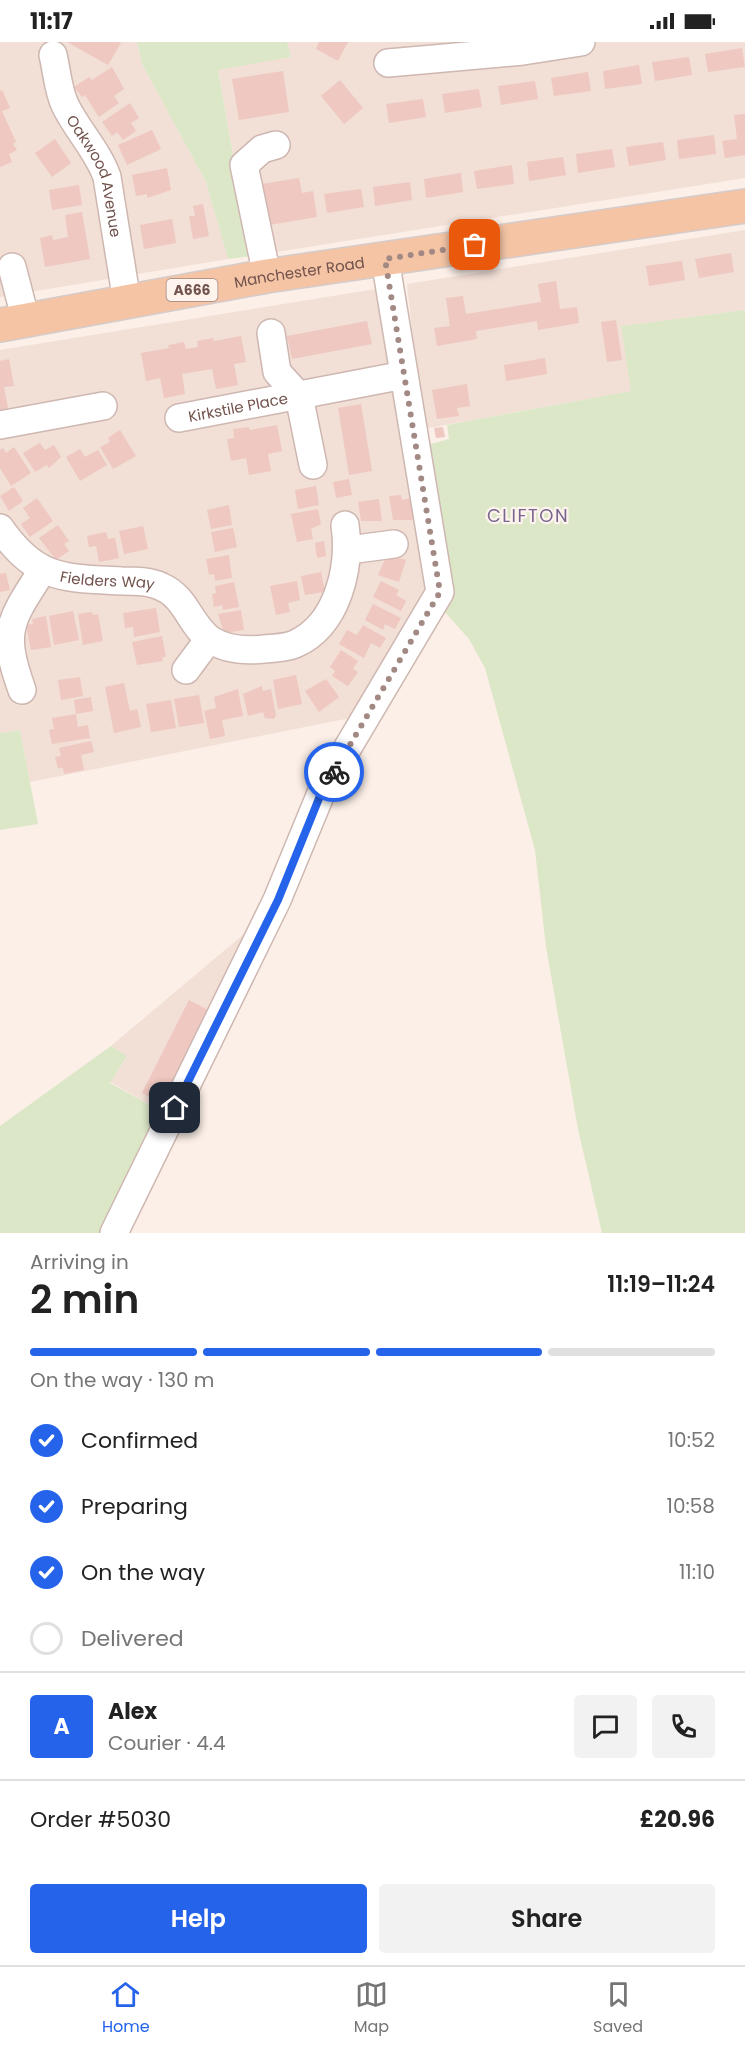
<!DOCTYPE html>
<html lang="en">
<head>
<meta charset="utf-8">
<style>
  body { margin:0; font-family:Poppins,sans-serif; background:#f2f2f2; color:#222; height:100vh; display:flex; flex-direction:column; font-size:22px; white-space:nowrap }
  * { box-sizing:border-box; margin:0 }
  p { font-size:20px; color:#767676 }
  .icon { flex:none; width:33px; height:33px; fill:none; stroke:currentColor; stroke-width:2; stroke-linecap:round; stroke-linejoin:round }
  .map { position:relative; height:1191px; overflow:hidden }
  .panel { display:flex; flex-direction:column; background:#fff; flex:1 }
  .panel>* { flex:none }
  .pin { position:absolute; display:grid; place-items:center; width:51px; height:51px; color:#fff; margin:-26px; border-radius:12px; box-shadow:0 3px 9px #0006 }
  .courier { position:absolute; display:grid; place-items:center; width:60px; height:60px; margin:-30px; border:4px solid #2563eb; border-radius:50%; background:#fff; color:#222; box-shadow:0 2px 8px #0007 }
  .headline em { font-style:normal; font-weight:600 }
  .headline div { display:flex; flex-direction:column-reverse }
  .headline { display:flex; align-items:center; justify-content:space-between; height:102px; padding:0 30px }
  h1 { font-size:39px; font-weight:600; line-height:45px }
  .bar { display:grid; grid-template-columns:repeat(4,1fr); gap:9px 6px; align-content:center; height:72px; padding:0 30px }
  .bar i { height:8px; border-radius:4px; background:#e0e0e0 }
  .bar .current { background:#2563eb }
  .bar p { grid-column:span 4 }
  .line { display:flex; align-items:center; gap:15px; padding:0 30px; border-top:2px solid #e0e0e0 }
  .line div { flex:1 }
  .round { display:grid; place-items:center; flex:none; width:63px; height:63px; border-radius:6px; background:#f2f2f2 }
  ol { padding:0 30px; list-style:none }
  li { display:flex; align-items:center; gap:18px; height:66px }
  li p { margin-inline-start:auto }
  li .icon { padding:6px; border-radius:50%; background:#2563eb; color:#fff; stroke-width:4 }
  li:last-child { color:#767676 }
  li i { width:33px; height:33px; border:3px solid #e0e0e0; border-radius:50% }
  .action { display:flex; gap:12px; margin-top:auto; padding:12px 30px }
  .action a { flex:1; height:69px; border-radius:6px; background:#2563eb; color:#fff; font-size:24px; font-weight:600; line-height:69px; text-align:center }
  .action a+a { background:#f2f2f2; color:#222 }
  .status { display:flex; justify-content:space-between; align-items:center; height:42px; padding:0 30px; background:#fff; direction:ltr }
  .status svg { height:16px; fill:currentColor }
  .tab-bar { display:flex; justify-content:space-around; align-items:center; height:84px; border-top:2px solid #e0e0e0; background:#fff; font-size:16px; color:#767676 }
  .tab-bar a { display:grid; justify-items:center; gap:3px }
  .tab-bar .current { color:#2563eb }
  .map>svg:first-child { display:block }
  .residential { fill:#f2dfd6 }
  .green { fill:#dce7c7 }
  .building { fill:#eec8c1 }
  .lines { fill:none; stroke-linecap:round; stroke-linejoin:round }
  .minor-casing { stroke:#ceb7b1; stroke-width:30 }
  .major-casing { stroke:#d5cbca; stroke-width:36 }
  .minor { stroke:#fff; stroke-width:27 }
  .major { stroke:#f4c4a5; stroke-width:33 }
  .done { stroke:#a28983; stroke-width:6; stroke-dasharray:0 10.8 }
  .route { stroke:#2563eb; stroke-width:8 }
  .labels { text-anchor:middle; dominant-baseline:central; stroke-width:4.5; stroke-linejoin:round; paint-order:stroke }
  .shield { fill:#fef3ed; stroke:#9c827d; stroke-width:1.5 }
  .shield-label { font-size:14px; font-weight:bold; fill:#72524d }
  .street-label { font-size:15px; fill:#72524d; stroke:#fef3ed }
  .quarter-label { font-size:18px; letter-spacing:1.5px; fill:#77668e; stroke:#fef3ed }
</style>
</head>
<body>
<div class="status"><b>11:17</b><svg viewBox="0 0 49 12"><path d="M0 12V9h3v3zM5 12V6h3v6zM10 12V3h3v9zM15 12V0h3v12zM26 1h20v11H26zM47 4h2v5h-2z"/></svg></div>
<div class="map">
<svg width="745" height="1191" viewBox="0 0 745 1191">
  <rect width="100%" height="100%" fill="#fbefe7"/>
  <g class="residential">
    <path d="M0,0H137L142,22L206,140L228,217L0,255Z"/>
    <path d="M287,0H745V136L251,214L218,27L291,15Z"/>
    <path d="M745,188V268L621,284L632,349L423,387L407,242Z"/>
    <path d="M376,247L432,554L350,676L30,740L20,688L0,691V308Z"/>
    <path d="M251,886L168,1073L110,1040L127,1015L111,1004Z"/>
  </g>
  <g class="green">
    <path d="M137,0H287L291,15L218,28L251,214L228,217L206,140L142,22Z"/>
    <path d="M745,268V1191H602L578,1087L546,905L535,808L485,626L469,597L442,567L423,404L449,397L447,383L631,349L621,284Z"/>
    <path d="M20,688L38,782L0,788V691Z"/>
    <path d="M111,1004L127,1014L110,1041L168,1073L107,1191H0V1084Z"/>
  </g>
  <g class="building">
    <path d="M67,0H119L121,1L108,23Z"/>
    <path d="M319,0H348L338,19L316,7Z"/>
    <path d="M742,6L745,25L708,30L705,12Z"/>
    <path d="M689,15L692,33L655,39L652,20Z"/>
    <path d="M639,23L642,42L605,47L603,29Z"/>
    <path d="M112,25L124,47L114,54L119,61L99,75L85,53L82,55L74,45L89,35L92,38Z"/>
    <path d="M283,29L289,70L239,78L232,37Z"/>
    <path d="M588,30L591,49L554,54L551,36Z"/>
    <path d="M340,38L363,66L344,82L321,54Z"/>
    <path d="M535,39L538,57L501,63L498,44Z"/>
    <path d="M479,47L482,65L445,71L442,52Z"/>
    <path d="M2,48L10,66L2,69L16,100L13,102L17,108L9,112L12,120L0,125V49Z"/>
    <path d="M423,57L426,75L389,81L386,62Z"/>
    <path d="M130,61L139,76L131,81L136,89L123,98L117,90L112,94L102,80Z"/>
    <path d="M745,72V113L725,116L722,99L737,97L734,73Z"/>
    <path d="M152,88L161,107L127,123L118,103Z"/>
    <path d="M714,93L716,112L679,117L677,98Z"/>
    <path d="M55,97L71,121L52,135L35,111Z"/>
    <path d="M663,100L666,118L629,124L626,105Z"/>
    <path d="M612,107L615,125L578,131L576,112Z"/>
    <path d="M563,115L566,133L529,139L527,120Z"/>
    <path d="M512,123L514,142L477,147L474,129Z"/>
    <path d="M167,126L171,148L147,156V152L136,154L132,133Z"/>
    <path d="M461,131L463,150L426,156L424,137Z"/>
    <path d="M299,136L302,151L313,149L317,175L263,184L256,143Z"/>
    <path d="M410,140L412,158L375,164L373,145Z"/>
    <path d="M79,143L82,163L52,168L49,148Z"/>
    <path d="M361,147L364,165L327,171L324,152Z"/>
    <path d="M203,162L209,194L193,197L189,174H195L193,164Z"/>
    <path d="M82,170L90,217L45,225L40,196L52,193L53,198L68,195L65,173Z"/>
    <path d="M172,177L176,201L144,207L140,183Z"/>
    <path d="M731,211L734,230L699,236L695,217Z"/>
    <path d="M682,219L685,238L649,244L646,224Z"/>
    <path d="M556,239L560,267L577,265L579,281L538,288L537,279L476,289L477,297L437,304L434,286L450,284L446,256L463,254L466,272L541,260L538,242Z"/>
    <path d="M616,278L622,318L607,320L601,280Z"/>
    <path d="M367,279L372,302L292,317L287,294Z"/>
    <path d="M241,294L246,320L234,322L238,343L216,347L212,327L182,332L185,352L164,356L160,336L146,339L141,311L169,306L168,303L184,300L186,307L198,305L197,299L213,296L214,299Z"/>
    <path d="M545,316L547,332L506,339L504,323Z"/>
    <path d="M9,317L14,344L4,345L9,371L0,373V319Z"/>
    <path d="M467,342L470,364L457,366L459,374L437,377L432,348Z"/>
    <path d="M361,362L372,429L349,433L338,366Z"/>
    <path d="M277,383L282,409L268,412L271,429L249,433L246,416L231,419L227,397L234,396L233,387L249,385L250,388Z"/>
    <path d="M443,385L445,395L436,396L434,386Z"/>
    <path d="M120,388L136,414L113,427L100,405L110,400L108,396Z"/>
    <path d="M40,401L45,408L54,403L61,415L49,426L47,423L35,430L23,411Z"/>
    <path d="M14,405L31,431L11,444L0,426V408L3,406L6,411Z"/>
    <path d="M80,407L85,415L98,408L107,423L80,439L66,415Z"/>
    <path d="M349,437L352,453L336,456L333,440Z"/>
    <path d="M316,444L319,463L298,467L295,448Z"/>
    <path d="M14,445L23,459L9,469L0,454Z"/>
    <path d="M401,453L402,458L412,456L415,478H393L389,454Z"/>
    <path d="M37,456L53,479L30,495L21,482L30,476L23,466Z"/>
    <path d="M379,457L382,479H361L358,460Z"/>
    <path d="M229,463L232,483L211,487L207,468Z"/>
    <path d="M318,467L321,482L311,487L313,497L297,500L291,472Z"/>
    <path d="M58,483L69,499L64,502L69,509L56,518L39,496Z"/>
    <path d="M143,484L148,507L124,512L119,489Z"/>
    <path d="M233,486L237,505L215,510L211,490Z"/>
    <path d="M106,490L108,497L115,496L119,516L99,520L96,504L89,505L87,494Z"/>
    <path d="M324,499L326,514L317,516L315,501Z"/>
    <path d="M229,513L232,536L215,539L214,532L209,533L206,517Z"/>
    <path d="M387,513L406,518L399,540L378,533Z"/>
    <path d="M321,530L325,550L305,553L301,534Z"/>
    <path d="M6,531L10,548L0,550V532Z"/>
    <path d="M297,539L300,558L288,561L290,570L276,573L270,544Z"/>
    <path d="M381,539L399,548L396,553L406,559L401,569L373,555Z"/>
    <path d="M234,540L239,565L223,568L222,563L214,565L212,552L216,551L215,544Z"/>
    <path d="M373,562L401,576L395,587L385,582L383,588L365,578Z"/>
    <path d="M156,566L160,590L134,595L133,585L125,586L123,571Z"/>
    <path d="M241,568L244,588L224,591L218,572Z"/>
    <path d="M73,569L79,598L54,603L49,574Z"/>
    <path d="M92,570L93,573L98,572L103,599L83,603L78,572Z"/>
    <path d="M46,574L51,605L31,608L26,583L33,582L32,577Z"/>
    <path d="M363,583L386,596L380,606L371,601L364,616L339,602L347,588L357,593Z"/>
    <path d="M162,594L166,615H162L163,619L137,623L132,600Z"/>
    <path d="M341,608L358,619L353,627L358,630L348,644L332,634L335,629L330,625Z"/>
    <path d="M296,633L302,662L278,667L273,638Z"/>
    <path d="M80,635L83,654L61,658L58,638Z"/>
    <path d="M326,637L339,655L319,670L305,649Z"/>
    <path d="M124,641L130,669L137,667L141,685L114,691L105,645Z"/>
    <path d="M262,644L263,649L271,647L276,673L274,677L265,676L263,670L248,674L243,652Z"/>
    <path d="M238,647L243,674L222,678L225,694L210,697L204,669L216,666L214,655Z"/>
    <path d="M199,653L204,681L179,685L174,657Z"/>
    <path d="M91,655L93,669L76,672L74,658Z"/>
    <path d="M171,658L176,686L151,690L146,662Z"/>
    <path d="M76,672L78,685L88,683L90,696L52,702L49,688L54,687L52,676Z"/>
    <path d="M91,699L94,710L81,713L84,728L64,732L63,726H58L55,715L61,714L59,706Z"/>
    <path d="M189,958L208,968L161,1061L142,1051Z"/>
  </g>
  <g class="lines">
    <defs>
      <g id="minor">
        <path id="s1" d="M53,13C57,30 58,48 65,63C77,88 98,109 107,135L127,260"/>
        <path d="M388,21L523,9L581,0"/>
        <path d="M12,225L26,279"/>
        <path d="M267,234L244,123L262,107L276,103"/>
        <path d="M271,291L277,330L299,354L313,423"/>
        <path id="s2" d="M179,376L404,333"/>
        <path d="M0,383L103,364"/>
        <path id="s3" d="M0,486C36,538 63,536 122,539C136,539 150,539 162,545C186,555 191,585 211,598C227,608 245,609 264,607C274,606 286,606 295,602C338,583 351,525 345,483"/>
        <path d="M349,508L394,502"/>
        <path d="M186,628L209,597"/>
        <path d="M22,648C1,589 9,580 42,529"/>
        <path d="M114,1191L277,858L322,749L440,550L385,217"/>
      </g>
      <g id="major">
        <path id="s4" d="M0,283L267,234L745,164"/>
      </g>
    </defs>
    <use href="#minor" class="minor-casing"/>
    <use href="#major" class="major-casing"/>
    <use href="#minor" class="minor"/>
    <use href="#major" class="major"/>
  </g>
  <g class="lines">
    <path class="done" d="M334,730L440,550L385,217L475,203"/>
    <path class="route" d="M175,1066L278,858L322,749L334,730"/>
  </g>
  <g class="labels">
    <rect class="shield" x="166.5" y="237" width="51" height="22" rx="4.5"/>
    <g class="shield-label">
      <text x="192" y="248">A666</text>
    </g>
    <g class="street-label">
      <text stroke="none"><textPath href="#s1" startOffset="130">Oakwood Avenue</textPath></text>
      <text stroke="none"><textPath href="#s4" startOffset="304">Manchester Road</textPath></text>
      <text stroke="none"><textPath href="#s2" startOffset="60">Kirkstile Place</textPath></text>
      <text stroke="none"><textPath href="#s3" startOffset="126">Fielders Way</textPath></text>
    </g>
    <g class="quarter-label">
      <text x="528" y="473">CLIFTON</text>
    </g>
  </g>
</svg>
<div class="pin" style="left:475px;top:203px;background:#ea580c"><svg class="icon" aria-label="bag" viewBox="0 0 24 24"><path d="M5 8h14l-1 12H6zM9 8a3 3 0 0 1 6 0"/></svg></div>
<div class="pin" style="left:175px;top:1066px;background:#1f2937"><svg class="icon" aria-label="home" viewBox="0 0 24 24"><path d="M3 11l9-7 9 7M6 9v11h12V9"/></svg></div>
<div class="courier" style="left:334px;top:730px"><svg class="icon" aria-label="bike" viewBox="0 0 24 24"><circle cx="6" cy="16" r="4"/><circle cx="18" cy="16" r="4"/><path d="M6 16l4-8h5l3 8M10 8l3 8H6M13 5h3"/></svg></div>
</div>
<section class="panel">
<div class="headline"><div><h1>2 min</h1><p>Arriving in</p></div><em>11:19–11:24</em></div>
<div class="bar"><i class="current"></i><i class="current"></i><i class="current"></i><i></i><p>On the way · 130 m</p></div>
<ol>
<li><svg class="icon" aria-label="check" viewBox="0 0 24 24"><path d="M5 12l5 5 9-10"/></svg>Confirmed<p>10:52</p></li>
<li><svg class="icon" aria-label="check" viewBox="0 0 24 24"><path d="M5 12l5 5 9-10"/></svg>Preparing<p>10:58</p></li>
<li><svg class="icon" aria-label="check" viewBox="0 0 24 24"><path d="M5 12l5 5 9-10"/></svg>On the way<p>11:10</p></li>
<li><i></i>Delivered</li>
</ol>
<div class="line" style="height:108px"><b class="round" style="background:#2563eb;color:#fff">A</b><div><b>Alex</b><p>Courier · 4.4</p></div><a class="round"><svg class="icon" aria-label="chat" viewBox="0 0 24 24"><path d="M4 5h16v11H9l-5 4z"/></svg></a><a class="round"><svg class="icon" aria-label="phone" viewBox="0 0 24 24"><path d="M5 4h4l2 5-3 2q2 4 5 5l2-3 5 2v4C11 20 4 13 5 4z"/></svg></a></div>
<div class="line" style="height:78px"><div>Order #5030</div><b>£20.96</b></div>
<div class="action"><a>Help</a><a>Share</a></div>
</section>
<nav class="tab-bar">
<a class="current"><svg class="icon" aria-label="home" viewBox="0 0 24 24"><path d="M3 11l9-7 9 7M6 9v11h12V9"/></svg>Home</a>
<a><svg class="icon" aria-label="map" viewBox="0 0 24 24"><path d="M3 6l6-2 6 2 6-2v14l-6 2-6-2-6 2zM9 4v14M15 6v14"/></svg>Map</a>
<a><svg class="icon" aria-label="saved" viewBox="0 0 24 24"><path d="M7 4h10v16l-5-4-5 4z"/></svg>Saved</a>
</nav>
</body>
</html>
